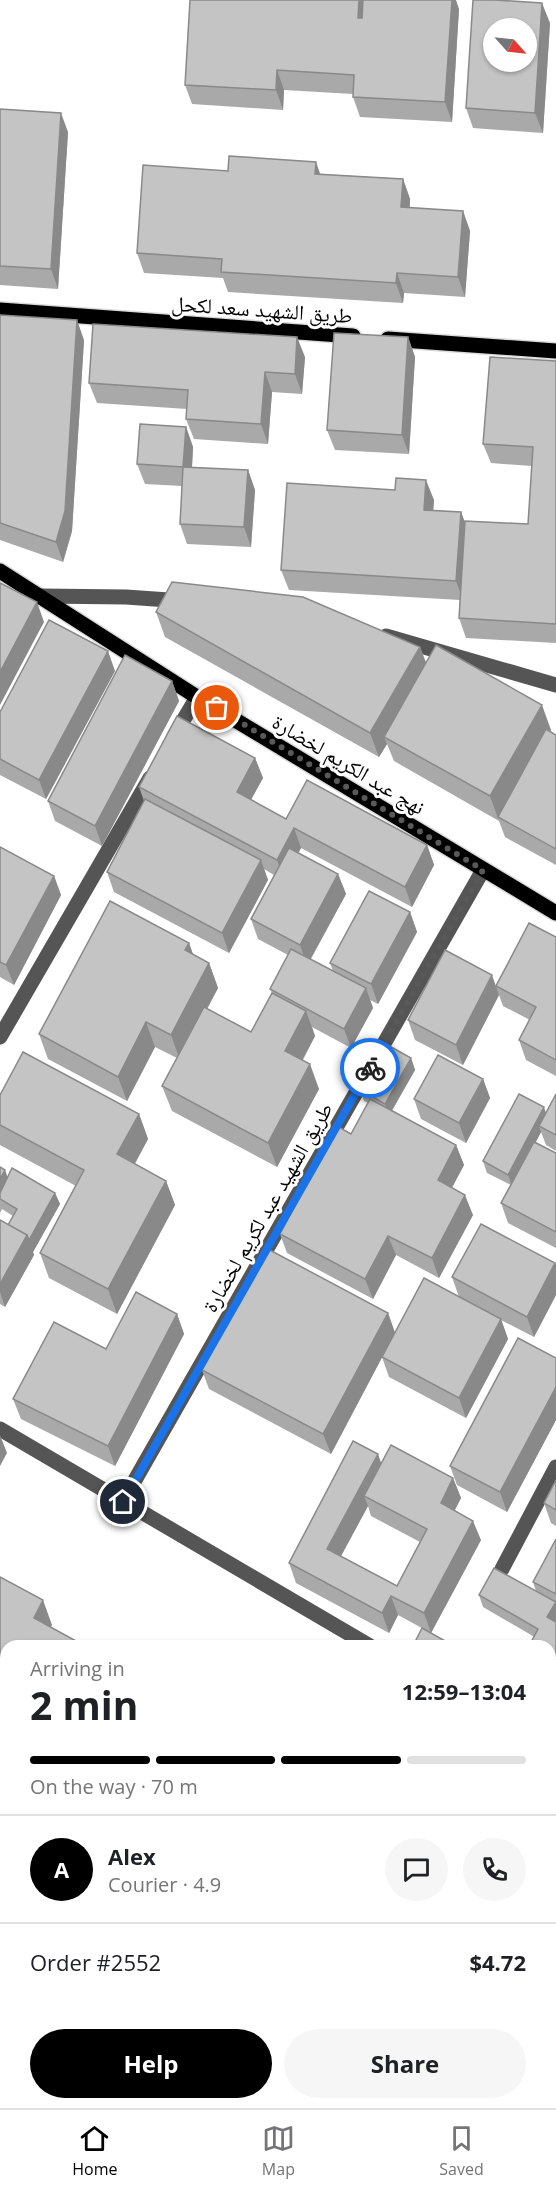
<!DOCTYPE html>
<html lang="en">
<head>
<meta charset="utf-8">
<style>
  body { margin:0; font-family:"Open Sans","Noto Naskh Arabic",sans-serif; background:#f6f6f6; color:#202124; height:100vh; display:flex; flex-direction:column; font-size:22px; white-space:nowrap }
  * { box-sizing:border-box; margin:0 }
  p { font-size:20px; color:#757577 }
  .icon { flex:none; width:33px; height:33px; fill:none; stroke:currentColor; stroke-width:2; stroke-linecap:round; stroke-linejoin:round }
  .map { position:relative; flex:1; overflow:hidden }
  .side { position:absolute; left:0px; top:1640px; width:556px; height:470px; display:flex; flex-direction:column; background:#fff; border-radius:18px 18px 0 0; box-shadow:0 2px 4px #0004 }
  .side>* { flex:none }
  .needle { width:39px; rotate:117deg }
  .buttons { position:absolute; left:483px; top:18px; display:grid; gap:12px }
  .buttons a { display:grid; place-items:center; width:54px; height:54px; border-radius:50%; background:#fff; box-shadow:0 2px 4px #0004; font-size:30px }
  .pin { position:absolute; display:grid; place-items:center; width:51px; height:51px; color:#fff; margin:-26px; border:3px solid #fff; border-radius:50%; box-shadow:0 2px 6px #0007 }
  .courier { position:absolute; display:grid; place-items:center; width:60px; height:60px; margin:-30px; border:4px solid #1a73e8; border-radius:50%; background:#fff; color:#222; box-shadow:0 2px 8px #0007 }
  .overview em { font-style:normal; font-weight:700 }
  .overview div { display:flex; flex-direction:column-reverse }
  .overview { display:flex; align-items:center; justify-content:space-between; height:102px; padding:0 30px }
  h1 { font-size:39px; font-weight:700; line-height:45px }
  .bar { display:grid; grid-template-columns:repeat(4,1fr); gap:9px 6px; align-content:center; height:72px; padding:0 30px }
  .bar i { height:8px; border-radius:4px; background:#e0e0e0 }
  .bar .selected { background:#000 }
  .bar p { grid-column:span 4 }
  .line { display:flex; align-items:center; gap:15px; padding:0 30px; border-top:2px solid #e0e0e0 }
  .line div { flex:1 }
  .round { display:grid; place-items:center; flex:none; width:63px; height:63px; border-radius:32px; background:#f6f6f6 }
  .cta { display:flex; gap:12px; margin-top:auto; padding:12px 30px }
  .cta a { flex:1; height:69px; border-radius:36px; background:#000; color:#fff; font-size:24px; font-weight:700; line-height:69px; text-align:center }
  .cta a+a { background:#f6f6f6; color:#202124 }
  .tab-bar { display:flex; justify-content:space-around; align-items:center; height:84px; border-top:2px solid #e0e0e0; background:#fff; font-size:16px; color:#757577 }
  .tab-bar a { display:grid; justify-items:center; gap:3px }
  .tab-bar .selected { color:#000 }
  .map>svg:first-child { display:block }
  .green { fill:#dcdcdc }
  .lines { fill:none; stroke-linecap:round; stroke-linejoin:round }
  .major-casing { stroke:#dbdbdb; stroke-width:18 }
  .minor { stroke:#555; stroke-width:15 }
  .major { stroke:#000; stroke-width:15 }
  .wall { fill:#a9a9a9; fill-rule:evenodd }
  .shaded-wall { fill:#898989 }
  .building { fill:#c4c4c4; stroke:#898989; stroke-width:1.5; fill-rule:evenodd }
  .done { stroke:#595959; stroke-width:6; stroke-dasharray:0 10.8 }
  .route { stroke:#1a73e8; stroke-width:8 }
  .labels { text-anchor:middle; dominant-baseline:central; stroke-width:6; stroke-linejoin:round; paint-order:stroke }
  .street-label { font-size:21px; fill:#000; stroke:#fff }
</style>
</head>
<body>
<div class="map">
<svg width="556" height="2108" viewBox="0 0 556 2108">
  <rect width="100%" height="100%" fill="#fff"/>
  <path class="green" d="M556,1807V2108H367L371,2103H550V1816Z"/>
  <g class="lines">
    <defs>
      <g id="major">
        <path d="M0,310L353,336"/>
        <path d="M388,339L556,351"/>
        <path d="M0,571L197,697L556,913"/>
      </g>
    </defs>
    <use href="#major" class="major-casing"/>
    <g class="minor">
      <path d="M42,596L126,597L183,601"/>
      <path d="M386,636L556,685"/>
      <path d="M174,736L197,697"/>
      <path d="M0,1037L150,778"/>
      <path d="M0,1429L370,1646"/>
      <path d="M123,1501L483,870"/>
      <path d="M502,1569L556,1467"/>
    </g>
    <use href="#major" class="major"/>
  </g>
  <g class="wall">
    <path d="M459,9L452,122L360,117L353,97V94L284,90L283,110L192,104L185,85Z"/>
    <path d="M550,23L543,133L473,128L466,108Z"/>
    <path d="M0,109L68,132L58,289L0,285Z"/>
    <path d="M228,171L320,174L403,179L410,199V208L463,211L470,231L465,297L404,293L403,303L228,292L223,278L144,273L137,253Z"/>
    <path d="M0,315L84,340L72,531L63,562L0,540Z"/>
    <path d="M408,337L415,357L409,454L335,450L327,430Z"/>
    <path d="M305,357L302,394L272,392L268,444L194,439L186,419L187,409L97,403L89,383Z"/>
    <path d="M556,361V643L466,638L459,618L460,600L289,590L281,570L434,500L433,510L461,512L465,522L528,524L532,466L491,463L483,444Z"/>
    <path d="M186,427L193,447L192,467L248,470L255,490L251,547L187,544L180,524L182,486L145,484L137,464Z"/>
    <path d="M156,612L420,647L426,662L551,730L550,731L556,735V865L505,837L499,821L394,761L387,744L379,757L165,637Z"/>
    <path d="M115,671L46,799L0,775V712Z"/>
    <path d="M172,681L179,701L102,846L55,821L48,801Z"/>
    <path d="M255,758L263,778L251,800L286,819L427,845L434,865L412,907L301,848L298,853L338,874L346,894L311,959L333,971L330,963L410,912L417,932L378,1004L370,1000L373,1008L351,1048L312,1027L315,1036L303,1060L319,1089L277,1167L172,1111L162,1086L177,1058L155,1047L127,1101L48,1059L39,1034L189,943L193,955L209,963L218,988L207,1009L251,1032L272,993L270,989L288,955L258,939L251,919L274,875L264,869L268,880L229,953L114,892L107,872L144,801L139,787Z"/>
    <path d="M0,847L54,876L61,895L14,985L0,977Z"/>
    <path d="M556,937V1076L526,1060L519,1040L530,1020L503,1006L499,995L463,1065L415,1040L408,1020L496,986Z"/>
    <path d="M411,1058L415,1070L392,1111L456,1145L464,1165L452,1188L473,1215L439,1278L396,1255L373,1299L287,1253L280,1234L351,1134L368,1103L364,1101L360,1090Z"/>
    <path d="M483,1079L490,1098L466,1143L421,1119L414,1099Z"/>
    <path d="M556,1094V1151L546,1145L541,1132L536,1142L556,1153V1248L508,1223L501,1203L511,1185L487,1173L483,1161L546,1113Z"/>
    <path d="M0,1095L139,1114L148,1139L135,1164L166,1181L175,1205L117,1314L49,1278L40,1253L76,1186L0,1145Z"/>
    <path d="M0,1167L5,1170L7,1177L55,1193L60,1204L33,1252L34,1255L5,1307L0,1304V1220L8,1225L13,1216L2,1209L0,1213Z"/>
    <path d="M555,1263L556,1265V1295L534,1337L501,1320L508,1339L466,1418L389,1377L382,1357L331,1454L209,1389L202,1370L388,1313L395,1333L459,1297L452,1277Z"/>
    <path d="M177,1314L184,1334L115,1466L21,1419L13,1399L106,1349Z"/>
    <path d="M556,1358V1420L507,1512L457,1485L450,1466Z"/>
    <path d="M381,1464L453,1478L461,1498L455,1510L481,1540L431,1633L398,1615L389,1633L296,1583L289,1563ZM368,1506L371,1516L420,1542L397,1586L341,1556Z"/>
    <path d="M556,1480V1526L551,1523L544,1503Z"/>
    <path d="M556,1539V1683L550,1693V1646L483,1607L479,1595L536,1591L533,1582Z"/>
    <path d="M0,1577L52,1625L6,1646V1780L0,1777Z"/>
    <path d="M550,1697L556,1700V1776L550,1774Z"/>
  </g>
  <g class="shaded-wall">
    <path d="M359,0H367L365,38L358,18Z"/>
    <path d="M452,0H456L459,9L452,122L445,102Z"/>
    <path d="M542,3L550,23L543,133L535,113Z"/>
    <path d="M277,70L284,90L283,110L276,90Z"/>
    <path d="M61,113L68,132L58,289L51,269Z"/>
    <path d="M316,162L323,182L315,174Z"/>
    <path d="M403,179L410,199L408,227L401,207Z"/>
    <path d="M463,211L470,231L465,297L458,277Z"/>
    <path d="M397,273L404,293L403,303L396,283Z"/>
    <path d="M77,320L84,340L72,531L63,562L56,542Z"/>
    <path d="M297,337L305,357L302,394L295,374Z"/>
    <path d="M408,337L415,357L409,454L402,435Z"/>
    <path d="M265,372L272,392L268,444L261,424Z"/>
    <path d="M186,427L193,447L191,486L183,467Z"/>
    <path d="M248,470L255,490L251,547L244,527Z"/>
    <path d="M426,480L434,500L432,529L424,510Z"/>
    <path d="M461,512L468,532L463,600L456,581Z"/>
    <path d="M37,602L44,622L0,705V672Z"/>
    <path d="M420,647L429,672L384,737L387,744L379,757L370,733Z"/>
    <path d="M108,651L115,671L46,799L39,780Z"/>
    <path d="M172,681L179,701L102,846L95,826Z"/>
    <path d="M542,705L551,730L500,818L498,817L499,821L490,796Z"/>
    <path d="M255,758L263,778L244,812L237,792Z"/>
    <path d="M294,828L301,848L284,880L277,860Z"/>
    <path d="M427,845L434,865L412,907L405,887Z"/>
    <path d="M261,860L268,880L229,953L222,933Z"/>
    <path d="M338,874L346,894L307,965L300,945Z"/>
    <path d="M54,876L61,895L14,985L6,965Z"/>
    <path d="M410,912L417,932L378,1004L371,984Z"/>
    <path d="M189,943L198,968L185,950Z"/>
    <path d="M209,963L218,988L180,1060L171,1035Z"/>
    <path d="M492,975L499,995L463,1065L456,1045Z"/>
    <path d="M366,988L373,1008L351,1048L344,1029Z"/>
    <path d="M306,1011L315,1036L294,1075L285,1051Z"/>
    <path d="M146,1022L155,1047L127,1101L118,1077Z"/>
    <path d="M411,1058L415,1070L389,1115L385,1104Z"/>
    <path d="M310,1064L319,1089L277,1167L268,1143Z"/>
    <path d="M483,1079L490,1098L466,1143L459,1123Z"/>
    <path d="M544,1107L548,1119L539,1126L541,1132L512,1186L508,1175Z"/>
    <path d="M139,1114L148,1139L126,1179L117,1154Z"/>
    <path d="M456,1145L464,1165L445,1200L438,1180Z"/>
    <path d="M5,1170L12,1190L0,1199V1179Z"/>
    <path d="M166,1181L175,1205L117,1314L108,1289Z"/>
    <path d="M55,1193L60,1204L33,1252L34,1255L5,1307L0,1292V1284L27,1235Z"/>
    <path d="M465,1195L473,1215L439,1278L432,1258Z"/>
    <path d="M388,1236L396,1255L373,1299L365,1279Z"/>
    <path d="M555,1263L556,1265V1295L534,1337L527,1317Z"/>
    <path d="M388,1313L395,1333L331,1454L323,1434Z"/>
    <path d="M177,1314L184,1334L115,1466L108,1446Z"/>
    <path d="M501,1319L508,1339L466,1418L459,1398Z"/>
    <path d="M556,1387V1420L507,1512L500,1492Z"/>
    <path d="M0,1435L7,1453L0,1466Z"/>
    <path d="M378,1454L385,1474L364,1496L368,1506L334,1569L327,1549Z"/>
    <path d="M453,1478L461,1498L448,1522L441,1503Z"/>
    <path d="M473,1521L481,1540L431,1633L424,1613Z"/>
    <path d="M391,1596L398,1615L389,1633L382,1613Z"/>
    <path d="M43,1600L52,1625L43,1643L34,1618Z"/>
    <path d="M556,1602V1620L552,1628L547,1617Z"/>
    <path d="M556,1663V1683L550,1693V1674Z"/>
    <path d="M550,1775L556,1789L550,1799Z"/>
  </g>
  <g class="building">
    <path d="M190,0H359L358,18H362L363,0H452L445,102L353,97L354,75L277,70L276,90L185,85Z"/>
    <path d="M473,0H495L542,3L535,113L466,108ZM494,28H526V62H494Z"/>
    <path d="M0,109L61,113L51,269L0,266Z"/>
    <path d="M229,156L316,162L315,174L403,179L401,207L463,211L458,277L397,273L396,283L221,272L222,259L137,253L143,165L228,171Z"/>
    <path d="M0,315L77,320L65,511L56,542L0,523Z"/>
    <path d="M93,324L297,337L295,374L265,372L261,424L186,419L188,390L89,383Z"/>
    <path d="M334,333L408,337L402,435L327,430Z"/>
    <path d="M490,357L556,361V624L459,618L465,521L528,524L533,447L483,444Z"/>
    <path d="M140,424L186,427L183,467L248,470L244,527L180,524L183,467L137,464Z"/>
    <path d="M396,478L426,480L424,510L461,512L456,581L281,570L287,483L395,490Z"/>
    <path d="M172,582L303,597L420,647L370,733L156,612Z"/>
    <path d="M0,583L37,602L0,672Z"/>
    <path d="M49,620L108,651L39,780L0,759V712Z"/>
    <path d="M436,645L542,705L490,796L384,737Z"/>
    <path d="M125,655L172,681L95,826L48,801Z"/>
    <path d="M177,716L255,758L237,792L286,819L307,780L427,845L405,887L294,828L277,860L139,787Z"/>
    <path d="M546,729L556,735V849L498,817Z"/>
    <path d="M145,799L261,860L222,933L107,872Z"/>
    <path d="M0,847L54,876L6,965L0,962Z"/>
    <path d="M289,848L338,874L300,945L251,919Z"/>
    <path d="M369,891L410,912L371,984L330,963Z"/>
    <path d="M110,901L189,943L185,950L209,963L171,1035L146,1022L118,1077L39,1034Z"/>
    <path d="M529,923L556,937V1060L519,1040L536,1007L496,986Z"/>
    <path d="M291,949L366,988L344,1029L270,989Z"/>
    <path d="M445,950L492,975L456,1045L408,1020Z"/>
    <path d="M272,993L306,1011L285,1051L310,1064L268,1143L162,1086L204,1007L251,1032Z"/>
    <path d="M386,1044L411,1058L385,1104L360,1090Z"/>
    <path d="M23,1052L139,1114L117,1154L166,1181L108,1289L40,1253L84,1170L0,1125V1095Z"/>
    <path d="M438,1055L483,1079L459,1123L414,1099Z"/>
    <path d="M519,1094L544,1107L508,1175L483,1161Z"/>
    <path d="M556,1094V1135L539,1126Z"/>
    <path d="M370,1099L456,1145L438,1180L465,1195L432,1258L388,1236L365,1279L280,1234L337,1126L351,1134Z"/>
    <path d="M534,1142L556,1153V1232L501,1203Z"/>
    <path d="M0,1167L5,1170L0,1179Z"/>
    <path d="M12,1168L55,1193L29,1240L27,1235L8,1225L17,1209L0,1199V1193Z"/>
    <path d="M0,1220L27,1235L0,1284Z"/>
    <path d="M481,1224L555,1263L527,1317L452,1277Z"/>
    <path d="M266,1248L388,1313L323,1434L202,1370Z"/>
    <path d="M424,1278L501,1319L459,1398L382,1357Z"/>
    <path d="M136,1292L177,1314L108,1446L13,1399L54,1322L106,1349Z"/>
    <path d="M518,1338L556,1358V1387L500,1492L450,1466Z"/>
    <path d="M353,1441L378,1454L327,1549L397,1586L427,1529L364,1496L391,1445L453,1478L441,1503L473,1521L424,1613L391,1596L382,1613L289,1563Z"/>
    <path d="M556,1480V1510L544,1503Z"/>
    <path d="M556,1539V1594L533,1582Z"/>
    <path d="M494,1568L556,1602L547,1617L556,1622V1663L550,1674V1646H529L538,1629L479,1595Z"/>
    <path d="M0,1577L43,1600L34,1618L85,1646H6V1760L0,1757Z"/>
    <path d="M422,1628L454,1646H413Z"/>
    <path d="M550,1697L556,1700V1761L550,1758Z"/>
  </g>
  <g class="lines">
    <path class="done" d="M217,708L483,870L370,1068"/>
    <path class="route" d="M123,1502L370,1068"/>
  </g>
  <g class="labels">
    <g class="street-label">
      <text transform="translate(262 309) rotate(4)">طريق الشهيد سعد لكحل</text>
      <text transform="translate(349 764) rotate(31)">نهج عبد الكريم لخضارة</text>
      <text transform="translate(267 1207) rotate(-60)">طريق الشهيد عبد لكريم لخضارة</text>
    </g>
  </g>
</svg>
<div class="buttons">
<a><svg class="needle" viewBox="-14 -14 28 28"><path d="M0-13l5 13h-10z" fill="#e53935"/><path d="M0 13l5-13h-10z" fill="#757577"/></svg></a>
</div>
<div class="pin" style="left:217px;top:708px;background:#ea580c"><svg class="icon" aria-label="bag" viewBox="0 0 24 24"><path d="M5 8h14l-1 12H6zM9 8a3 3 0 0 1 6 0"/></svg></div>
<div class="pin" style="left:123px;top:1502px;background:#1f2937"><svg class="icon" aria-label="home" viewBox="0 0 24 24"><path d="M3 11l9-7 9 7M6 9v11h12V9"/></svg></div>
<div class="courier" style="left:370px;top:1068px"><svg class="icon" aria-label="bike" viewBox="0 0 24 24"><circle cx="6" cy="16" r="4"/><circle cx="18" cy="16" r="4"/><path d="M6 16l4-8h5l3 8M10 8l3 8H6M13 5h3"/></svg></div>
<section class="side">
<div class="overview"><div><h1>2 min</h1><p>Arriving in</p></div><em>12:59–13:04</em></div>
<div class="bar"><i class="selected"></i><i class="selected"></i><i class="selected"></i><i></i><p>On the way · 70 m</p></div>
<div class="line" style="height:108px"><b class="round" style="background:#000;color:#fff">A</b><div><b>Alex</b><p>Courier · 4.9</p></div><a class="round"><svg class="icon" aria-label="chat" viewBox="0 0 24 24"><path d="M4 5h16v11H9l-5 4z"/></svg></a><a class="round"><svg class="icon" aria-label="phone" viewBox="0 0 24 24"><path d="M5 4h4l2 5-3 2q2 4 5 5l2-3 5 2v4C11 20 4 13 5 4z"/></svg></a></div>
<div class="line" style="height:78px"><div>Order #2552</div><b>$4.72</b></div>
<div class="cta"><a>Help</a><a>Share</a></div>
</section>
</div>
<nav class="tab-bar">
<a class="selected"><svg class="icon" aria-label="home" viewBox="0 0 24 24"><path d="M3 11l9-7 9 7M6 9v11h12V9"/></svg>Home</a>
<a><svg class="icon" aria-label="map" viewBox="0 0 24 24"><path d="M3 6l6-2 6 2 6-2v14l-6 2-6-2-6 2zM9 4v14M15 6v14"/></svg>Map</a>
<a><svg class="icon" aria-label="saved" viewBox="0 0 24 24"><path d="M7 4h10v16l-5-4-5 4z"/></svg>Saved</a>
</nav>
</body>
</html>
